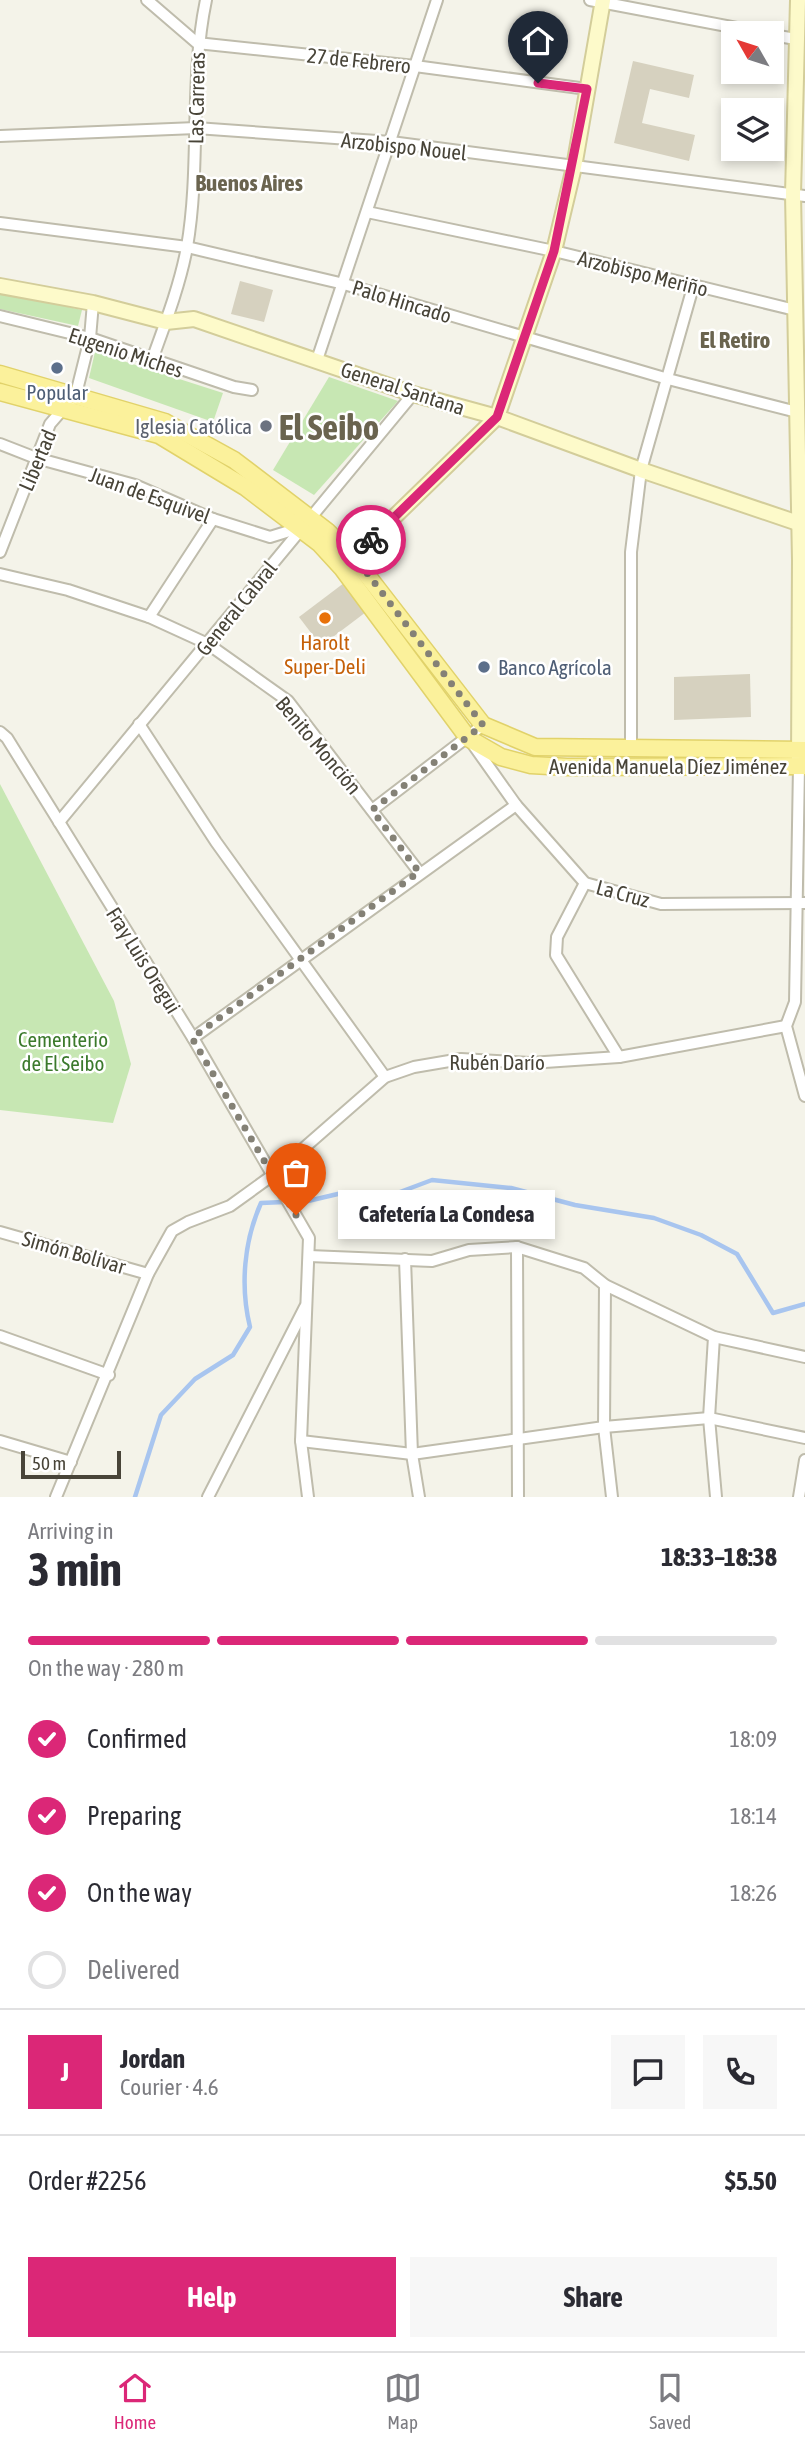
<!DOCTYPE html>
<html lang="en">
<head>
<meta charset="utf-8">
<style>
  body { margin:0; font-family:"Asap Condensed",sans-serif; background:#f7f7f7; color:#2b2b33; height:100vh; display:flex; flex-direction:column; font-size:26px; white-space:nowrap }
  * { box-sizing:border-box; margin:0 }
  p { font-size:23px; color:#7c7c81 }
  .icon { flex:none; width:38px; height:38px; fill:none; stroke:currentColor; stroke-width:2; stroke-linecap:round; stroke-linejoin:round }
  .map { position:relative; height:1497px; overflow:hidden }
  .sheet { display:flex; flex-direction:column; background:#fff; flex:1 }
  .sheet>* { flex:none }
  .needle { width:46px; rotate:309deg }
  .controls { position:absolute; left:721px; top:21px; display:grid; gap:14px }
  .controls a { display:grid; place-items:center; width:63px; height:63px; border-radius:0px; background:#fff; box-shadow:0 4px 10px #0003; font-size:35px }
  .scale { position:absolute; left:21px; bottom:18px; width:100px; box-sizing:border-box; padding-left:7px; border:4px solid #484438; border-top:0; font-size:19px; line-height:24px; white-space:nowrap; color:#484438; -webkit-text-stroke:5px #fff; paint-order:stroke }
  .pin { position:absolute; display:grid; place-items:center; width:60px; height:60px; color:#fff; margin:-72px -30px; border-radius:50% 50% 50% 0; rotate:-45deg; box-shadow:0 0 7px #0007 }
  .pin .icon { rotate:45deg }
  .courier { position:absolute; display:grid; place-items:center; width:70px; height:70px; margin:-35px; border:5px solid #db2777; border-radius:50%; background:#fff; color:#222; box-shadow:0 2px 9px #0007 }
  .bubble { position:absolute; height:49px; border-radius:0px; background:#fff; box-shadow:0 4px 10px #0003; font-size:23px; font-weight:700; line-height:49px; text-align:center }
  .headline em { font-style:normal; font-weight:700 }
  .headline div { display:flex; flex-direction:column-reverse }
  .headline { display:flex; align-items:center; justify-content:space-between; height:119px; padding:0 28px }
  h1 { font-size:46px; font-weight:700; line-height:52px }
  .bar { display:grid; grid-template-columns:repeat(4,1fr); gap:10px 7px; align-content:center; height:84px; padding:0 28px }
  .bar i { height:9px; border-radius:5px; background:#e1e1e2 }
  .bar .selected { background:#db2777 }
  .bar p { grid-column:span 4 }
  .line { display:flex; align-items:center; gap:18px; padding:0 28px; border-top:2px solid #e1e1e2 }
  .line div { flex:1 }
  .round { display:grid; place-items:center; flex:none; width:74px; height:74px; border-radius:0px; background:#f7f7f7 }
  ol { padding:0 28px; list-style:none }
  li { display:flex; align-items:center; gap:21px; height:77px }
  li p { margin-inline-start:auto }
  li .icon { padding:7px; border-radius:50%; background:#db2777; color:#fff; stroke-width:4 }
  li:last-child { color:#7c7c81 }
  li i { width:38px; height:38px; border:4px solid #e1e1e2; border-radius:50% }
  .button { display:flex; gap:14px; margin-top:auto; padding:14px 28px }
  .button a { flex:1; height:80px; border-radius:0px; background:#db2777; color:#fff; font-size:28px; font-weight:700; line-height:80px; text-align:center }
  .button a+a { background:#f7f7f7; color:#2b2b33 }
  .dock { display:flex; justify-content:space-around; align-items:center; height:98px; border-top:2px solid #e1e1e2; background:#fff; font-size:19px; color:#7c7c81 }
  .dock a { display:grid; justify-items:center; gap:4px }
  .dock .selected { color:#db2777 }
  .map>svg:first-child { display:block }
  .green { fill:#c7e7b3 }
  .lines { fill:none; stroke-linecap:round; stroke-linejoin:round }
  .stream { stroke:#a8c5ef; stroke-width:4.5 }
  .building { fill:#d6d1bf }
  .street-casing { stroke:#bfbcac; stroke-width:14 }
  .secondary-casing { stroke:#d3cd9a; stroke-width:18 }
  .primary-casing { stroke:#e1d26a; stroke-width:19 }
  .street { stroke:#fff; stroke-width:10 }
  .secondary { stroke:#fdfaca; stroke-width:14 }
  .primary { stroke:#fbf19b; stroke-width:16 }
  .done { stroke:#848176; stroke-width:7; stroke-dasharray:0 12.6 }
  .route { stroke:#db2777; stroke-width:9 }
  .service-dot { fill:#5c6f8a; stroke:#fff; stroke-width:2.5 }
  .worship-dot { fill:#6b7280; stroke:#fff; stroke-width:2.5 }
  .food-dot { fill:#e8710a; stroke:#fff; stroke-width:2.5 }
  .labels { text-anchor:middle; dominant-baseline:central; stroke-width:5; stroke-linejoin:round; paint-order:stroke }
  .street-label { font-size:21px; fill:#484438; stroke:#fff }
  .service-label { font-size:21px; fill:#4e5e75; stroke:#fff }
  .worship-label { font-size:21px; fill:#5b616d; stroke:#fff; text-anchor:end }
  .food-label { font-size:21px; fill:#c56008; stroke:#fff }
  .park-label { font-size:21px; fill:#3b792c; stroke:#fff }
  .neighbourhood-label { font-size:23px; font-weight:bold; fill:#6a644f; stroke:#fff }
  .town-label { font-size:35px; font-weight:bold; fill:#6a644f; stroke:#fff }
</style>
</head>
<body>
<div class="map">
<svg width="805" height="1497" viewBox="0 0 805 1497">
  <rect width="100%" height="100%" fill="#f4f3e9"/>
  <g class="green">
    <path d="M0,292L82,310L78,326L0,309Z"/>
    <path d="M95,352L223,393L213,422L89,378Z"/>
    <path d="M329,377L398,401L314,495L273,470Z"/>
    <path d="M0,784L114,1001L131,1064L113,1123L0,1110Z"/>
  </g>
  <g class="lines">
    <path class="stream" d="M135,1497L161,1415L195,1379L233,1355L250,1327C240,1286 244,1241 261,1203L308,1201L342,1193L392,1195L432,1180L511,1188L575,1205L654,1218L701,1235L737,1254L773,1313L805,1304"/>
  </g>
  <g class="building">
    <path d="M633,61L694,75L689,98L650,89L642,123L695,135L689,161L614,143Z"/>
    <path d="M240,281L273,290L264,322L231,314Z"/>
    <path d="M344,583L366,612L321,646L299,617Z"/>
    <path d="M750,674L751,717L674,720V677Z"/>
  </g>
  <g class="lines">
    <defs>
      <g id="street">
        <path d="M147,0L197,43L415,66L587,89"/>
        <path d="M590,0L764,33"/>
        <path d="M772,35L796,39"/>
        <path d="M0,136L196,128L391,142L805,196"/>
        <path d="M367,212L554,251L795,310"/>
        <path d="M0,223L187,247L344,284L668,379L797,412"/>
        <path d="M0,316L90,338L234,387L252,390"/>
        <path d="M152,360C165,324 180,285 187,247C201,165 189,81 206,0"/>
        <path d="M317,360L437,0"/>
        <path d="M0,444L36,458L135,485L213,519L270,537L299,528"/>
        <path d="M0,552L50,424L76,394L90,338L93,303"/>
        <path d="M0,574L68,590L149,617L208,644L288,701L419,872"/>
        <path d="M149,617L213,519"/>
        <path d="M139,724L216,842L385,1077"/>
        <path d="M0,732L7,738L193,1038L309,1238L301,1441L308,1497"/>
        <path d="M472,743L516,805L585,883L661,904L805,903"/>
        <path d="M631,750V552L641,470L693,287"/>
        <path d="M799,766L795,1002L786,1026L805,1096"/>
        <path d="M372,810L483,725"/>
        <path d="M59,822L413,394"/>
        <path d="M585,883L557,937L556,955L619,1057"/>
        <path d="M193,1038L516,805"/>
        <path d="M0,1232L148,1274"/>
        <path d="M517,1247L518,1497"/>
        <path d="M309,1256L432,1261L469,1250L517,1247L584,1268L605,1285L714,1337L805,1357"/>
        <path d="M405,1259L412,1454L419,1497"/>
        <path d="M605,1285L604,1427L612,1497"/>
        <path d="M0,1336L109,1375"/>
        <path d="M714,1337L709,1418L716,1497"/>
        <path d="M0,1441L71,1462"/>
        <path d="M301,1441L412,1454L604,1427L709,1418L805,1438"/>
        <path d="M56,1497L148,1274L172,1231L188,1222L230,1206L273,1175L385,1077L414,1067L461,1059L530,1063L619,1057L786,1026"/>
        <path d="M208,1497L305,1307"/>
        <path d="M799,1497L805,1460"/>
      </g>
      <g id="secondary">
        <path d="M798,0L793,194L800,560L799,761"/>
        <path d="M0,286L93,303L166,322L194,319L413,394L497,417L641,470L798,523"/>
        <path d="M353,557L497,417L554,251L574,167L603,0"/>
      </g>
      <g id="primary">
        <path d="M0,374L165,422L234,460L327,531L353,557L483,725L535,747L805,750"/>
        <path d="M0,392L159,435L245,487L320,544L342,568L468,738L501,757L531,765L567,767L805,766"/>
      </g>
    </defs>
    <use href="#street" class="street-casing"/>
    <use href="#secondary" class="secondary-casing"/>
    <use href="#primary" class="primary-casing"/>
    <use href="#street" class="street"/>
    <use href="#secondary" class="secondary"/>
    <use href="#primary" class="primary"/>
  </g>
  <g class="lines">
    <path class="done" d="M296,1215L192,1038L419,872L372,810L483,725L354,556L371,540"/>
    <path class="route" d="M371,540L497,417L554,251L587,89L538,83"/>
  </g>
  <g class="service-dot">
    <circle cx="57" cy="368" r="7"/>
    <circle cx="484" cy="667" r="7"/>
  </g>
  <circle class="worship-dot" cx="266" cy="426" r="7"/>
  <circle class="food-dot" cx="325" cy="618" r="7"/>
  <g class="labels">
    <g class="street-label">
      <text transform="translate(359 60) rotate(6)">27 de Febrero</text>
      <text transform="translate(196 98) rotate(-89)">Las Carreras</text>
      <text transform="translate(404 146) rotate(6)">Arzobispo Nouel</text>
      <text transform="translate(643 273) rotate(14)">Arzobispo Meriño</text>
      <text transform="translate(402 301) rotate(17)">Palo Hincado</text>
      <text transform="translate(126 352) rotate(18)">Eugenio Miches</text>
      <text transform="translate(403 388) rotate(18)">General Santana</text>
      <text transform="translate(37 460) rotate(-67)">Libertad</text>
      <text transform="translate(150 495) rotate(20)">Juan de Esquivel</text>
      <text transform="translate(236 608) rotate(-51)">General Cabral</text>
      <text transform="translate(319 745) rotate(50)">Benito Monción</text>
      <text x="668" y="766">Avenida Manuela Díez Jiménez</text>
      <text transform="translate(623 893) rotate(15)">La Cruz</text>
      <text transform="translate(144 960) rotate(58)">Fray Luis Oregui</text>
      <text x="497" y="1062">Rubén Darío</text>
      <text transform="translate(74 1252) rotate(16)">Simón Bolívar</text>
    </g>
    <g class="service-label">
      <text x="57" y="392">Popular</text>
      <text x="498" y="667" text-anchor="start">Banco Agrícola</text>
    </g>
    <g class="worship-label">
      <text x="252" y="426">Iglesia Católica</text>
    </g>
    <g class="food-label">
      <text x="325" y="642">Harolt<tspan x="325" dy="24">Super-Deli</tspan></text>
    </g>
    <g class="park-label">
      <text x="63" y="1039">Cementerio<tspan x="63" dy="24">de El Seibo</tspan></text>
    </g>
    <g class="neighbourhood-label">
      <text x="249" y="183">Buenos Aires</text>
      <text x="735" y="340">El Retiro</text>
    </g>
    <g class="town-label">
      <text x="329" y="427">El Seibo</text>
    </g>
  </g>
</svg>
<div class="controls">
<a><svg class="needle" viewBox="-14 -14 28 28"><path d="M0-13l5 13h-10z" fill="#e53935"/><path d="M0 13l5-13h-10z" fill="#7c7c81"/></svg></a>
<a><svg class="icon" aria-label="layers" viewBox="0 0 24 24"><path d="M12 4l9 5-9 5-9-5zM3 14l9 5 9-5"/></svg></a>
</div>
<div class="scale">50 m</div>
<div class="pin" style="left:296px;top:1215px;background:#ea580c"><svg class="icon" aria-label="bag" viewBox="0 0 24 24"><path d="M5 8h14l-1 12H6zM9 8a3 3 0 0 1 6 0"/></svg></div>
<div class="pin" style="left:538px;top:83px;background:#1f2937"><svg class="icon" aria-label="home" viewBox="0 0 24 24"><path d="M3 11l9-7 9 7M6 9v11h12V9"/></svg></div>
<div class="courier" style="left:371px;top:540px"><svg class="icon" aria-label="bike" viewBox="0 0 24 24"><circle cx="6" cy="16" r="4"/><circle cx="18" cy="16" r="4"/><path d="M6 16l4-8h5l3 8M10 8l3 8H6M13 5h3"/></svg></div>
<div class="bubble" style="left:338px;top:1190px;width:217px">Cafetería La Condesa</div>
</div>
<section class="sheet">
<div class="headline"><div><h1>3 min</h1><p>Arriving in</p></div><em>18:33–18:38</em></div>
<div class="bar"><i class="selected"></i><i class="selected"></i><i class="selected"></i><i></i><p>On the way · 280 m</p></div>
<ol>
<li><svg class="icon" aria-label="check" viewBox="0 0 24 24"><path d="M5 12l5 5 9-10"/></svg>Confirmed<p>18:09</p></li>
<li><svg class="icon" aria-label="check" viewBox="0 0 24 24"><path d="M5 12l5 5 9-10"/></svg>Preparing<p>18:14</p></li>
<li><svg class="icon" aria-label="check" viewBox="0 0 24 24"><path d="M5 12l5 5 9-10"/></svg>On the way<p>18:26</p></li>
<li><i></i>Delivered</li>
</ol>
<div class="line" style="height:126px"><b class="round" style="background:#db2777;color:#fff">J</b><div><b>Jordan</b><p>Courier · 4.6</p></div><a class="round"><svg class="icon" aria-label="chat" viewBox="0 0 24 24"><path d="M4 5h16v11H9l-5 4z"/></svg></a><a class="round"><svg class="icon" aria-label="phone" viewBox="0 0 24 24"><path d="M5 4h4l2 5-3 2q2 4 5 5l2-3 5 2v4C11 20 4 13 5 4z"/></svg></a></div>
<div class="line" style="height:91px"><div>Order #2256</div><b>$5.50</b></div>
<div class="button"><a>Help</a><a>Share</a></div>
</section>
<nav class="dock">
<a class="selected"><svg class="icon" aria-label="home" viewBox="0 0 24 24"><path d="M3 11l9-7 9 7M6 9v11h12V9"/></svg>Home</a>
<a><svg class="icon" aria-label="map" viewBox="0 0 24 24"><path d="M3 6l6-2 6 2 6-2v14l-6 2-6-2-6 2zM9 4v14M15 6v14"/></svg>Map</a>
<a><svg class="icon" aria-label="saved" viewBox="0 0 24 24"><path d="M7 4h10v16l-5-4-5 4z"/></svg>Saved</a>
</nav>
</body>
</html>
